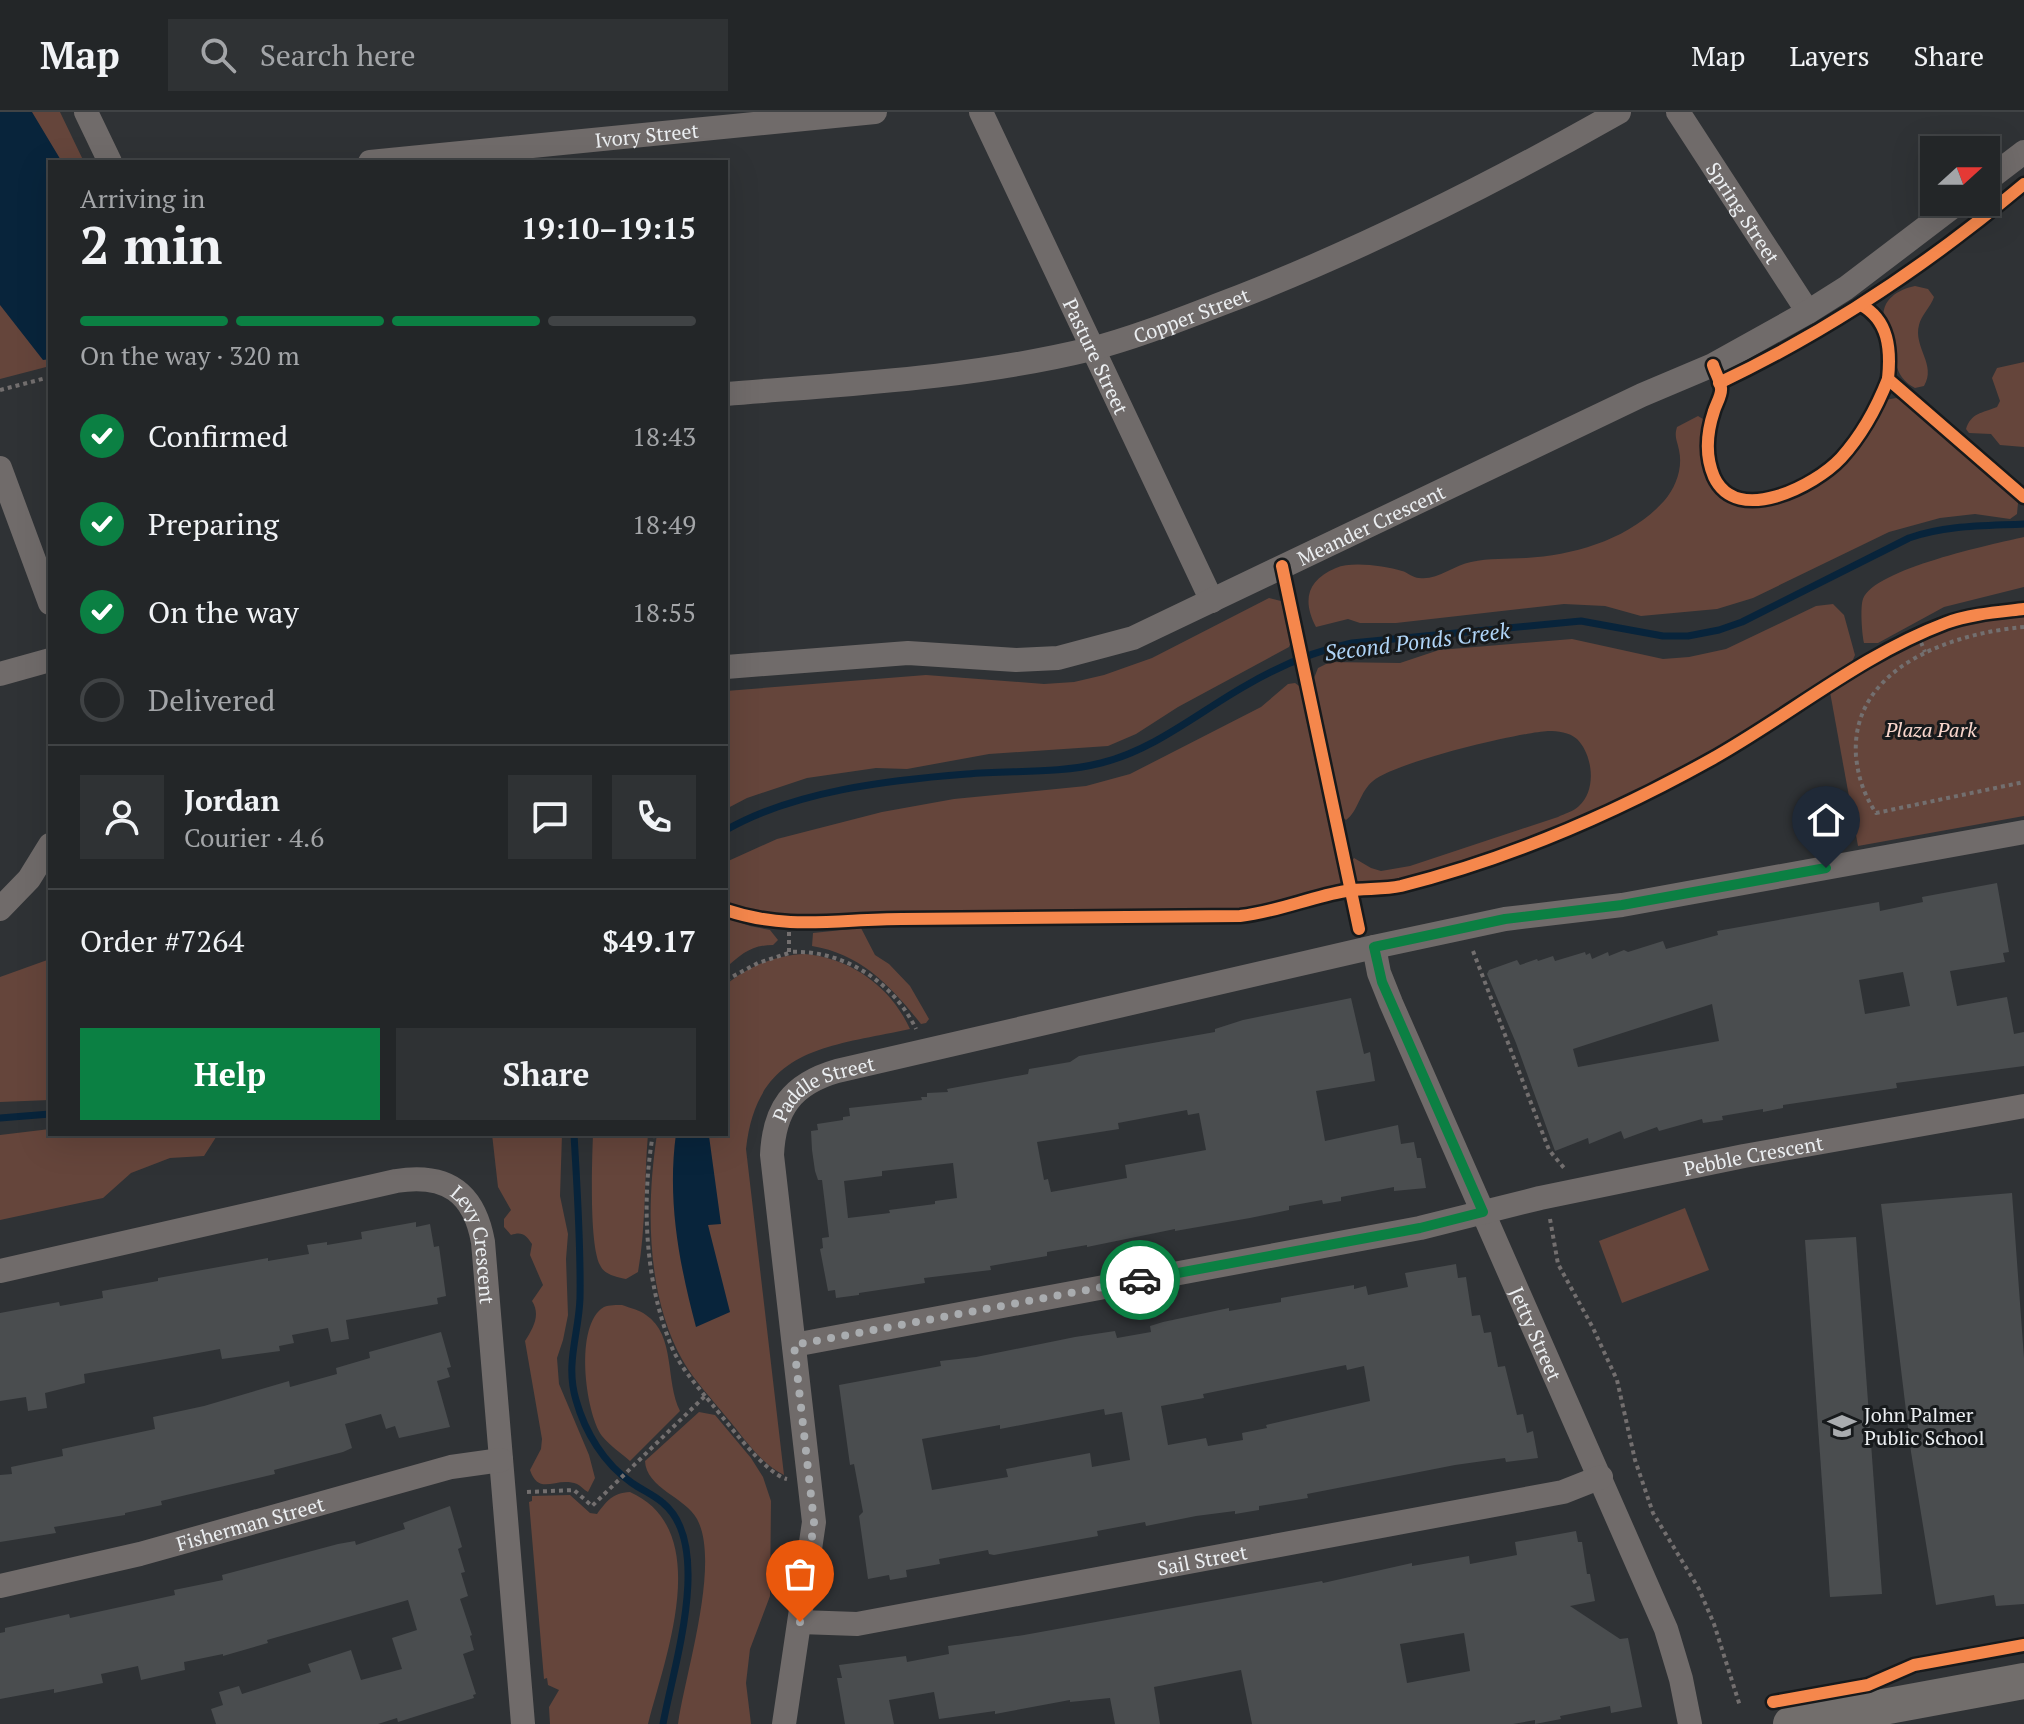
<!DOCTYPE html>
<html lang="en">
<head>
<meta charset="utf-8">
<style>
  body { margin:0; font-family:"PT Serif",serif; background:#2f3234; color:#f1f3f6; height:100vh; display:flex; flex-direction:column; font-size:30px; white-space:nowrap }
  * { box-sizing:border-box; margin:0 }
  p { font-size:26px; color:#a3a5a8 }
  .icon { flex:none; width:44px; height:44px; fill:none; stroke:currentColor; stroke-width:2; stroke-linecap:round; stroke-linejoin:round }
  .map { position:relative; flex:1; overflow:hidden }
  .sheet { position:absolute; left:48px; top:48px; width:680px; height:976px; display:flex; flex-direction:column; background:#232628; border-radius:0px; box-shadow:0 8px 32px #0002,0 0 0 2px #404345 }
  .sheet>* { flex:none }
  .needle { width:52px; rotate:69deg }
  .buttons { position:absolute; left:1920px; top:24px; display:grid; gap:16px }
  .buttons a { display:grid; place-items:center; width:80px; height:80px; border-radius:0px; background:#232628; box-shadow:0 8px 32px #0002,0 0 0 2px #404345; font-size:40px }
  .pin { position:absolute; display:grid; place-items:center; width:68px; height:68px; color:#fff; margin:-82px -34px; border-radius:50% 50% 50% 0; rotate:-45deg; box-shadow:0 0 8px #0007 }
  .pin .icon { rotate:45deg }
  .courier { position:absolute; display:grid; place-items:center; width:80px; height:80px; margin:-40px; border:6px solid #0b8043; border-radius:50%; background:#fff; color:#222; box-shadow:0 2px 10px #0007 }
  .summary em { font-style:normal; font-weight:700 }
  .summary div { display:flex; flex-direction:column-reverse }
  .summary { display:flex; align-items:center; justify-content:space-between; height:136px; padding:0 32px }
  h1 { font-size:52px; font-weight:700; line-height:60px }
  .bar { display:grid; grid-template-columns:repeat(4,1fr); gap:12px 8px; align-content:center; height:96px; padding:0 32px }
  .bar i { height:10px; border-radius:6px; background:#404345 }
  .bar .on { background:#0b8043 }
  .bar p { grid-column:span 4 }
  .line { display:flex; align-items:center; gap:20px; padding:0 32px; border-top:2px solid #404345 }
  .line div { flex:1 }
  .round { display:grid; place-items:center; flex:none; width:84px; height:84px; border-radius:0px; background:#2f3234 }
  ol { padding:0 32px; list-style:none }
  li { display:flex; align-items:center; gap:24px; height:88px }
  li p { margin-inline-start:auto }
  li .icon { padding:8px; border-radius:50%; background:#0b8043; color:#fff; stroke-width:4 }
  li:last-child { color:#a3a5a8 }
  li i { width:44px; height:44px; border:4px solid #404345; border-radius:50% }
  .primary-button { display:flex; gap:16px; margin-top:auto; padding:16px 32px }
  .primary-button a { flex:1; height:92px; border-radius:0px; background:#0b8043; color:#fff; font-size:32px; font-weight:700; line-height:92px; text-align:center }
  .primary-button a+a { background:#2f3234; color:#f1f3f6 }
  header { display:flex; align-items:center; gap:48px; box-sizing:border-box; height:112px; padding:0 40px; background:#232628; border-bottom:2px solid #404345 }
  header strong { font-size:38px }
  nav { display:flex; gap:44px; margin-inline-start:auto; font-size:28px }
  .search { width:560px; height:72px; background:#2f3234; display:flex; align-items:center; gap:20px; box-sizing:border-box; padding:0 28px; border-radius:0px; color:#a3a5a8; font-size:30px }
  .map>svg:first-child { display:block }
  .green { fill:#65453b }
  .water { fill:#08243b }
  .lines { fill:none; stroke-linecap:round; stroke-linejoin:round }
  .stream { stroke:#08243b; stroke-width:7 }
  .building { fill:#4a4d4f; fill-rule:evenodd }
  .path { stroke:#736f6f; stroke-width:4; stroke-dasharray:4 4; stroke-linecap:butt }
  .street { stroke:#706b6a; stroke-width:24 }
  .secondary { stroke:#726e6c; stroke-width:36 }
  .cycleway-casing { stroke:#171a1c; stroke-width:17 }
  .cycleway { stroke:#f5874c; stroke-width:12 }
  .done { stroke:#a9acaf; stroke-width:8; stroke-dasharray:0 14.4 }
  .route { stroke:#0b8043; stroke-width:10 }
  .labels { text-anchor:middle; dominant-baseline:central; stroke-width:6; stroke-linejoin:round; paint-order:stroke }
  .street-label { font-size:20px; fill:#ebeef1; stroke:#171a1c }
  .park-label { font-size:20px; font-style:italic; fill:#f9d6cc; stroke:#171a1c }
  .poi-label { font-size:20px; fill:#ebeef1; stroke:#171a1c; text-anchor:start }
  .water-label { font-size:22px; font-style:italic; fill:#afd4f7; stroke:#171a1c }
</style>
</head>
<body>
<header>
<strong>Map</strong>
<div class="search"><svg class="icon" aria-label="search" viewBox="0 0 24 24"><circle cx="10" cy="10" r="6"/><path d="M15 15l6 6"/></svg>Search here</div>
<nav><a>Map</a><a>Layers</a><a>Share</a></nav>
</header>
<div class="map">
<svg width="2024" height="1612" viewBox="0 0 2024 1612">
  <rect width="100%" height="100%" fill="#2f3235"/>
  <g class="green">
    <path d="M0,0H60L84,50H50V254L0,267Z"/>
    <path d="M1915,174L1928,177L1934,185C1931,194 1921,204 1919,213C1913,235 1937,253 1924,274L1915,276C1896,266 1896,251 1892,233C1891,224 1886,216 1884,208C1880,188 1899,177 1915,174Z"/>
    <path d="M2024,250V335L2000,333L1991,322L1969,321L1966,317C1971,301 1982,301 1997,295L2000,289L1992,266L1997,256Z"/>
    <path d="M1896,286L1908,290L2014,382L2018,391L2017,402L2010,407L1975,402L1940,406L1889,420L1753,486L1717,497L1641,504L1605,494L1564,492L1396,511H1360L1348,507L1316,515C1302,488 1307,468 1336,456C1352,449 1385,454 1402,459C1407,460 1413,466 1419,466C1436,469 1454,453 1471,450C1489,446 1507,447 1526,446C1575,443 1630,427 1664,389C1676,375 1683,356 1679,338C1677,328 1674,325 1677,315L1698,304L1703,307C1708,328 1701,348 1711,368C1740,426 1821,378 1851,346C1867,329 1876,309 1885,288Z"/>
    <path d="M2024,425V475L1944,495L1878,531H1864C1862,522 1860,495 1863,487C1874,457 1993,432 2024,425Z"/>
    <path d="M1269,486L1281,489L1291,530L1289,535L1178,595L1136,622L1108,634L989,642L907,657L876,656L807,666L747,686L726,697V579L926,563L1044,572L1074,570L1104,563L1152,546Z"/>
    <path d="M2024,490V704L1858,734L1828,569L1891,532L1951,504Z"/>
    <path d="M1833,492L1844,503L1855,543L1852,550C1756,616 1657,675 1549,720C1524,730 1498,737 1473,745C1434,759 1397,773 1355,773L1350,752L1354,746L1371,756L1381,759L1410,754L1558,705C1564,702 1574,699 1579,694C1597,678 1593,643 1577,627C1569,620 1558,619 1548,619C1517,621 1395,650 1373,669C1360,679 1358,700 1346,708L1341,704L1312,571L1318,556L1330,550L1400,551L1439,538L1572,527L1663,547L1689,545L1726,537L1816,494Z"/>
    <path d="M1295,571L1302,576L1343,773L1264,798L878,800L803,807H776L754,802L726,792V750L777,727L882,700L954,687L1086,674L1130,662L1261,595L1288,572Z"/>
    <path d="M726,805L750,814L770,818L778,828L773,833C752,833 741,842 726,856Z"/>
    <path d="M861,816L875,843L889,852L910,874L929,907L926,911L921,912C891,874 861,842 812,834L813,821Z"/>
    <path d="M805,842C851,846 891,875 910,917C828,935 757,935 746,1037L784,1363C761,1352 744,1326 728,1307C713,1288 695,1270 683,1249C646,1184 646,1094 657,1022H726V873C748,854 776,843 805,842Z"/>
    <path d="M50,847V988L0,990V865Z"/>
    <path d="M50,1017V1022H218L204,1044L170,1046L131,1061L103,1086L0,1108V1023Z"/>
    <path d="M492,1022H562L560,1084L568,1122L566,1147L568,1203L563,1228L557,1246L559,1272L589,1343L595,1366L588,1380C584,1378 581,1374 577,1372C556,1364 539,1385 530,1358L541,1337L542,1327L525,1229C533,1216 541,1203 532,1189L543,1173L530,1143L532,1132C526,1123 522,1119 511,1123L504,1115V1107L511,1098L498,1075Z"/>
    <path d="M593,1022H648C644,1068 646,1115 638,1160L626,1167C617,1165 604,1163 600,1153C589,1132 592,1049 593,1022Z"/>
    <path d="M1685,1096L1709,1158L1622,1191L1599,1129Z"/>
    <path d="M622,1193C630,1196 640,1198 646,1203C676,1223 665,1270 680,1299L630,1349C621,1341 609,1333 602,1324C585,1300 574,1212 604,1195C609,1193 617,1193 622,1193Z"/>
    <path d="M699,1300L715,1303L751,1346L763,1365L771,1389L770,1484L750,1537L746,1571L751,1612H678C685,1562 721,1451 697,1407C685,1385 646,1376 645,1349Z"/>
    <path d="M630,1380C715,1418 665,1545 648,1612H550L549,1595L559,1578L548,1573L547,1566L544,1567L529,1390L532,1389V1384L570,1383L590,1401L597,1402C607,1389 612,1381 630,1380Z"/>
  </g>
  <g class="water">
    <path d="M0,0H32L62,50H50V247L43,248L0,193Z"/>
    <path d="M676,1022H720V1026L709,1024L721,1112L708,1113L730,1200L696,1215C679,1151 667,1088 676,1022Z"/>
  </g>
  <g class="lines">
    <g class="stream">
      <path d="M726,718C794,679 889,668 967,662C1011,658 1058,662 1101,651C1154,638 1199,600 1245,574C1279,554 1314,539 1352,531L1581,509L1663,524H1688L1719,518L1742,510L1909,426C1947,413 1984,414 2024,412"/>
      <path d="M0,1006L50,1002"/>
      <path d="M574,1022C577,1077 581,1131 580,1186C579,1221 565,1252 576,1288C585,1320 604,1352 632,1371C642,1378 654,1383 663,1391C714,1433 673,1556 663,1612"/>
    </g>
  </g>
  <g class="building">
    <path d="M1997,771L2009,840L2003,841L2005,850L1950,859L1957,894L2007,885L2014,922L2024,920V954L1896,971L1897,976L1783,993V996L1763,1000V997L1722,1004L1723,1008L1703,1011L1702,1007L1659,1019L1657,1015L1624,1027L1621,1019L1589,1032L1588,1026L1555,1039L1516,931L1487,862L1489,858L1517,848L1520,853L1537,847L1538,849L1553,844L1555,849L1585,840L1586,843L1590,841L1592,847L1608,840L1609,844L1624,838L1628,840L1663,829L1666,837L1718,823L1717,819L1879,790L1880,799L1923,790L1922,785ZM1903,860L1910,894L1865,902L1859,868ZM1712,892L1719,929L1578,955L1573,937Z"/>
    <path d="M1351,886L1364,942L1370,940L1375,969L1316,979L1325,1029L1398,1013L1401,1032L1414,1030L1417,1046H1421L1426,1076L1394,1079V1075L1341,1085V1089L1323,1092L1322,1088L1289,1094V1098L1250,1106L1175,1119V1117L1087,1135V1133L1047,1140V1144L990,1154L991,1158L924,1166L925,1171L859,1181V1183L836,1186L835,1178L828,1179L820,1137L823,1136L822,1126L829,1125L822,1068H818L815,1059L812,1038L811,1019L818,1018L817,1012L843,1008V1005L850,1004L849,996L922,988L921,985H927V981L948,980L947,977L1028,962L1029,957L1070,950L1079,944L1215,920V917L1243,908ZM1187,998L1188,1003L1199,1001L1206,1038L1125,1053L1127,1066L1051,1080L1048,1067L1044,1068L1037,1030L1119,1017L1118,1011ZM953,1051L957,1086L935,1089V1092L889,1098L890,1101L848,1106L844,1069L882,1064V1059Z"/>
    <path d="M2012,1081L2024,1246V1492L1996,1494L1994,1483L1936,1493L1911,1340L1881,1092Z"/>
    <path d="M416,1110V1115L430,1112L434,1135L439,1134L446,1184L437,1186L438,1192L346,1208L349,1227L331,1230L328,1216L292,1223L294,1231L279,1234L280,1239L222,1247L220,1237L84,1262L85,1271L45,1281L47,1296L28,1299L26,1285L0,1289V1201L59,1190L60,1194L103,1186L102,1179L158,1169V1166L268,1146V1149L309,1142L307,1133L327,1130V1133L362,1127L361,1120Z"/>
    <path d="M1856,1125L1882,1482L1830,1485L1805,1128Z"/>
    <path d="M1456,1152L1458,1166L1466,1165L1472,1204L1480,1203L1484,1221L1491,1220L1498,1255L1505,1254L1517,1303L1523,1302L1527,1321L1533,1319L1538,1346L1506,1350L1505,1346L1455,1353L1307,1382L1308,1386L1259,1394V1398L1235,1402V1399L1196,1404L1146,1414L1145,1410L1097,1419L1098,1424L1076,1428L994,1443L989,1442L988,1438L939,1447L940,1452L906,1458L907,1465L890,1468L889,1463L868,1467L859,1404L863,1400L854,1352L850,1353L839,1273L941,1254L940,1249L976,1245L1075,1225L1115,1219L1117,1226L1151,1220L1150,1214L1163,1210L1229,1196V1199L1281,1190V1186L1354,1173V1177L1366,1174L1368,1183L1408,1175L1405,1161ZM1346,1253L1347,1258L1364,1254L1370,1289L1266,1313L1267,1316L1242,1321L1243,1328L1208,1334L1206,1326L1168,1333L1161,1294L1204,1286L1203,1282ZM1104,1297L1105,1303L1122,1300L1130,1348L1092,1355L1090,1341L1006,1357L1008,1365L932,1378L922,1327L1000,1313V1317Z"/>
    <path d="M441,1220L451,1255L447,1256L450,1265L437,1269L450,1315L399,1326L395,1314L386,1317L381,1302L345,1312L352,1336L343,1340L274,1358L275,1362L161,1389L162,1393L125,1401V1403L54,1415L56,1421L0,1430V1363L12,1362L11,1355L63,1344L62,1337L155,1317L153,1305L204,1294L289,1269L290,1275L337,1262L336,1256L370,1246L369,1240Z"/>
    <path d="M450,1394L462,1435L458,1437L465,1460L461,1461L468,1484L460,1487L472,1523L470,1524L474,1538L463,1542L476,1582L473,1583L474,1586L398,1610L397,1606L378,1612H216L211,1597L223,1593L219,1580L239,1574L242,1582L311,1560L308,1552L351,1538L361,1568L402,1557L392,1526L417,1518L408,1488L267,1528L268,1531L223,1544V1542L184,1550L185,1558L141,1568L138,1554L101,1562L103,1571L54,1581V1577L0,1587V1521L5,1520V1516L69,1502L70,1506L175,1483L174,1478L223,1468L222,1463L338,1432L355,1429L356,1433L405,1417L403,1411Z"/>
    <path d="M1576,1419L1578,1430H1582L1587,1462H1590L1595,1489L1570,1494L1620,1527L1628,1526L1642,1595L1611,1601L1610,1594L1560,1604L1561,1607L1535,1612V1608L1513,1612H1252L1241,1558L1154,1575L1160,1612H1115L1110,1586L1070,1590V1588L995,1602V1599L939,1607L934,1580L889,1588L894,1612H845L837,1566H842L839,1553L906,1544L907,1550L949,1542L948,1534L1024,1523L1322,1469L1323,1471L1412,1451V1454L1469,1444L1470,1452L1517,1443L1515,1430ZM1464,1521L1470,1559L1407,1571L1400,1532Z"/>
  </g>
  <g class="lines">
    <g class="path">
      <path d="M0,278L50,265"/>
      <path d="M2024,515C1953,521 1850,555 1856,644C1858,665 1864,683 1876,701L2024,670"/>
      <path d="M1918,523L1925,540"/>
      <path d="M789,812V840C842,837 893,869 916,917"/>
      <path d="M1473,839L1549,1038L1564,1056"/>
      <path d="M726,868L758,851L789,841"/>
      <path d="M653,1022C641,1091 645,1173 673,1238C681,1255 693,1269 705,1284"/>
      <path d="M1550,1107L1558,1152L1593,1216L1617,1268L1635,1348L1653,1401L1699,1477L1714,1512L1740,1594"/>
      <path d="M527,1380L574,1378L592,1394L705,1284C722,1303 764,1362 787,1367"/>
    </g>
    <g class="street">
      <path d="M86,0L110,50"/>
      <path id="s1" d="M981,0L1212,489"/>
      <path id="s2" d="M1678,0L1808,200"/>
      <path id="s3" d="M370,50L875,0"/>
      <path d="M1986,69L2024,40"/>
      <path id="s4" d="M726,282C848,272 972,266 1091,237C1141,224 1191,203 1239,185C1371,133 1496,70 1619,0"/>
      <path d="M0,356L50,491"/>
      <path id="s5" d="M726,555L908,541L1016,548L1058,546L1133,526L1642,283L1713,253L1808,200L1846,176L1959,90"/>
      <path d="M0,562L50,548"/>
      <path d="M0,797L29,767L50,733"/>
      <path id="s6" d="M1374,835L1379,861L1391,891L1666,1517L1681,1567L1690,1612"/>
      <path id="s7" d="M0,1159L396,1069C446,1061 474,1080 483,1130L523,1612"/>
      <path id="s8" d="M794,1233L1420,1116L1540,1086L1744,1044L2024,994"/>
      <path id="s9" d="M0,1474L140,1442L451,1355L501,1348"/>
      <path id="s10" d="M800,1510L857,1512L1563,1380L1601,1365"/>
      <path id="s11" d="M784,1612L814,1410L772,1043C774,997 792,972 837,959L1374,835L1505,807L1622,793L2024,720"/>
    </g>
    <path class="secondary" d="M1791,1612L2024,1569"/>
    <defs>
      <g id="cycleway">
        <path d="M1861,193C1889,208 1891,238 1888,267L2024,385"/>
        <path d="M1713,253C1715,260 1720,268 1721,276C1722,283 1716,292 1714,299C1707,320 1705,344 1714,365C1737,414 1815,374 1841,346C1861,324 1877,295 1888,267"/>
        <path d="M1719,271C1829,219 1931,150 2024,72"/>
        <path d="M1282,454L1359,817"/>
        <path d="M726,798C788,819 839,807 902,807C1015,806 1127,805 1240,804C1277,800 1310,785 1346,779C1364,776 1383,778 1401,774C1508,747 1613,702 1710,648C1789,604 1861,543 1946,511C1970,502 1999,500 2024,497"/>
        <path d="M1773,1590L1868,1573L1914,1553L2024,1533"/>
      </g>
    </defs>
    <use href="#cycleway" class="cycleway-casing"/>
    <use href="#cycleway" class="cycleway"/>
  </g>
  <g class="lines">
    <path class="done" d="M800,1510L814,1410L794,1233L1140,1168"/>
    <path class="route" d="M1140,1168L1420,1116L1483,1100L1382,870L1374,835L1505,807L1622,793L1826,756"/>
  </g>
  <defs>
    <symbol id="school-bare" viewBox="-9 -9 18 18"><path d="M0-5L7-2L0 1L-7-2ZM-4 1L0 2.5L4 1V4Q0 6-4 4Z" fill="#a9acaf" stroke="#171a1c" stroke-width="2.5" paint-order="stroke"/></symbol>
  </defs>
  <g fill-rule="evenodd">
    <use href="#school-bare" x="1822" y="1294" width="40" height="40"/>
  </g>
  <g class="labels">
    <g class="street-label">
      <text stroke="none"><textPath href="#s3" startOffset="278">Ivory Street</textPath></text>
      <text stroke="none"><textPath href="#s2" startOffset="120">Spring Street</textPath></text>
      <text stroke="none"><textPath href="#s4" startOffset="474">Copper Street</textPath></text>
      <text stroke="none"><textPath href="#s1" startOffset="270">Pasture Street</textPath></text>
      <text stroke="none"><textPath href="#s5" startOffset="674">Meander Crescent</textPath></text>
      <text stroke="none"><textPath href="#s11" startOffset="668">Paddle Street</textPath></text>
      <text stroke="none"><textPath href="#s8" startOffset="978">Pebble Crescent</textPath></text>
      <text stroke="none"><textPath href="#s7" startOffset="528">Levy Crescent</textPath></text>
      <text stroke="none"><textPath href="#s6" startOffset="420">Jetty Street</textPath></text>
      <text stroke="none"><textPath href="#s9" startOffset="258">Fisherman Street</textPath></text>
      <text stroke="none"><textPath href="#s10" startOffset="408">Sail Street</textPath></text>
    </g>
    <g class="park-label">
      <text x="1931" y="617">Plaza Park</text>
    </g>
    <g class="poi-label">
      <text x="1864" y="1302">John Palmer<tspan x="1864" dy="23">Public School</tspan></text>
    </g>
    <g class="water-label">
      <text transform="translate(1417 529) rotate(-7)">Second Ponds Creek</text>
    </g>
  </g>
</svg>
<div class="buttons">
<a><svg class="needle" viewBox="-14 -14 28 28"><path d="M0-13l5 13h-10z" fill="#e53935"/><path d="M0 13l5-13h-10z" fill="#a3a5a8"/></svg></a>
</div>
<div class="pin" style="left:800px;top:1510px;background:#ea580c"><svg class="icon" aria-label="bag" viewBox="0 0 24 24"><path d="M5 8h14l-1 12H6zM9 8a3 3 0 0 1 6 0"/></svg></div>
<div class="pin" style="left:1826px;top:756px;background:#1f2937"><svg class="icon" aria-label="home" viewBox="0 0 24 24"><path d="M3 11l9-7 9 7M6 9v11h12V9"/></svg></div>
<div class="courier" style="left:1140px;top:1168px"><svg class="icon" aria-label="car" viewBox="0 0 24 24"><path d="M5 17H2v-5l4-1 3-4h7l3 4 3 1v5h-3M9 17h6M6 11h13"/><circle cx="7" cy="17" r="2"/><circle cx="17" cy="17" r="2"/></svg></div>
<section class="sheet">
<div class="summary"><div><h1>2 min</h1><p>Arriving in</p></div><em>19:10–19:15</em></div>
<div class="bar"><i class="on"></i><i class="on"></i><i class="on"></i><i></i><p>On the way · 320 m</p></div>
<ol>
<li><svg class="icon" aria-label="check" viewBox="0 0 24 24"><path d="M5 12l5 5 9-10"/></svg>Confirmed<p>18:43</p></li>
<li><svg class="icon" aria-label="check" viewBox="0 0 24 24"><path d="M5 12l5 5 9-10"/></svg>Preparing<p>18:49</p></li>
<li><svg class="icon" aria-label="check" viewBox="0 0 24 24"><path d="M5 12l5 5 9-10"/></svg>On the way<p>18:55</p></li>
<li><i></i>Delivered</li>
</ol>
<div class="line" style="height:144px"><a class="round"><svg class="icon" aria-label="person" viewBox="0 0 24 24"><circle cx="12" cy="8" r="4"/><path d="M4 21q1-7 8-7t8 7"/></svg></a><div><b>Jordan</b><p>Courier · 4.6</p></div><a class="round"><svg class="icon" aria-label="chat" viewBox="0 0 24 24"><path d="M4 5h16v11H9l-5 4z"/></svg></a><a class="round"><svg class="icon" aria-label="phone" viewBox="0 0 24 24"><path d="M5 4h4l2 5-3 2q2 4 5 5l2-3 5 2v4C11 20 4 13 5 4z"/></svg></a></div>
<div class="line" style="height:104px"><div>Order #7264</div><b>$49.17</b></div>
<div class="primary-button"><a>Help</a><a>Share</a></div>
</section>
</div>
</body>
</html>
